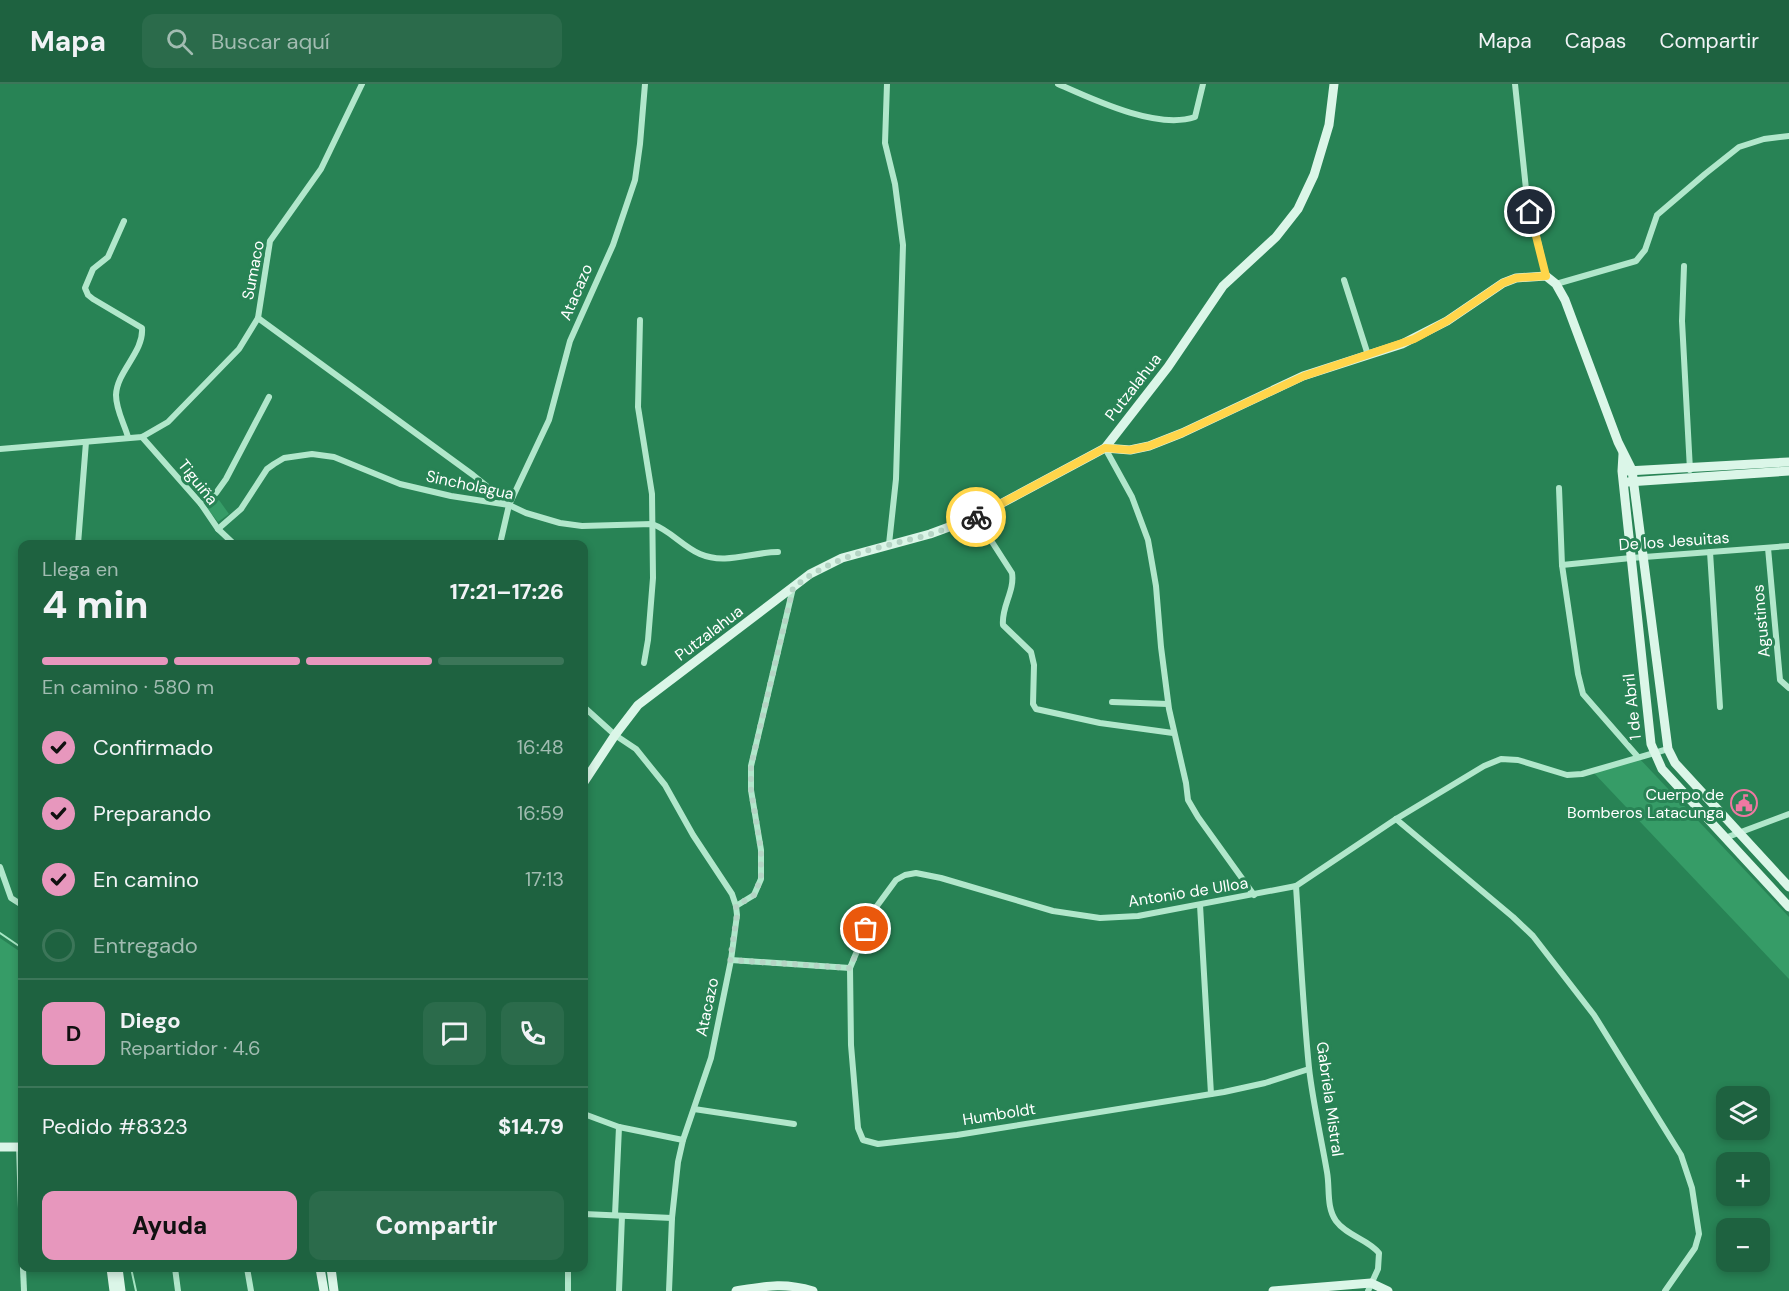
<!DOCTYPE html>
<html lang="es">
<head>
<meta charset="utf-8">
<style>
  body { margin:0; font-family:"DM Sans",sans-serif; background:#2b6b4b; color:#f1f3f6; height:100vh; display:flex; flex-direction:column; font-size:22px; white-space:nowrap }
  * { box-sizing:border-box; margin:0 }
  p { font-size:20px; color:#a1bcb1 }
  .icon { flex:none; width:33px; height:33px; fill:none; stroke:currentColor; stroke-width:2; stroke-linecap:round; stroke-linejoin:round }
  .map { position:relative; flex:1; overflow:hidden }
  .side { position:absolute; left:18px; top:456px; width:570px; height:732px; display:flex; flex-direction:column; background:#1e6240; border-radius:12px; box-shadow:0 3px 9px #0003 }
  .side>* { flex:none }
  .buttons { position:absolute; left:1716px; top:1002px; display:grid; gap:12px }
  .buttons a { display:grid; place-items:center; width:54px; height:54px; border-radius:12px; background:#1e6240; box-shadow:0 3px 9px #0003; font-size:30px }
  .pin { position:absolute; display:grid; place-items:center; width:51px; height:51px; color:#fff; margin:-26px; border:3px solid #fff; border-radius:50%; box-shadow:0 2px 6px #0007 }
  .courier { position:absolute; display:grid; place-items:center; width:60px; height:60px; margin:-30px; border:4px solid #ffd54a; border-radius:50%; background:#fff; color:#222; box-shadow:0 2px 8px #0007 }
  .summary em { font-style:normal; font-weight:800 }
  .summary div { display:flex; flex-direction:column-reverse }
  .summary { display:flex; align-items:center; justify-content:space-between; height:102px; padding:0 24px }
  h1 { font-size:39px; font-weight:800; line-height:45px }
  .bar { display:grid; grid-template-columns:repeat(4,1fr); gap:9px 6px; align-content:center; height:72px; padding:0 24px }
  .bar i { height:8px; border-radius:4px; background:#3c7659 }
  .bar .current { background:#e797bd }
  .bar p { grid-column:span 4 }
  .line { display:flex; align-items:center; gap:15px; padding:0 24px; border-top:2px solid #3c7659 }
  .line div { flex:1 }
  .round { display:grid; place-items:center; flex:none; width:63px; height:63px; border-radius:12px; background:#2b6b4b }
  ol { padding:0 24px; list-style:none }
  li { display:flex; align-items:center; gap:18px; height:66px }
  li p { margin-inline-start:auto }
  li .icon { padding:6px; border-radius:50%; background:#e797bd; color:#111; stroke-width:4 }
  li:last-child { color:#a1bcb1 }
  li i { width:33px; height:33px; border:3px solid #3c7659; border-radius:50% }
  .action { display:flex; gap:12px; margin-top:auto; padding:12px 24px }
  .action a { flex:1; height:69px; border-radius:12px; background:#e797bd; color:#111; font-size:24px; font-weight:800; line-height:69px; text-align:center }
  .action a+a { background:#2b6b4b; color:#f1f3f6 }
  header { display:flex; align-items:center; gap:36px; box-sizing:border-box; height:84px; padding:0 30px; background:#1e6240; border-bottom:2px solid #3c7659 }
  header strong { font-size:28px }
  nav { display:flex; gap:33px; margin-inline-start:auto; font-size:21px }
  .search { width:420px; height:54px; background:#2b6b4b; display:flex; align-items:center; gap:15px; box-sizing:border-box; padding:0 21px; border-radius:12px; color:#a1bcb1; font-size:22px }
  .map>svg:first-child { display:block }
  .green { fill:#369c67 }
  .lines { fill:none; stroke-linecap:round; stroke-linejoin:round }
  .stream { stroke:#a6e7c4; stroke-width:2 }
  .street { stroke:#b1e7cb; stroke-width:6 }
  .secondary { stroke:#dbf6e8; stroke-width:9 }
  .done { stroke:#b4d4c4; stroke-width:6; stroke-dasharray:0 10.8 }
  .route { stroke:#ffd54a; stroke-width:8 }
  .labels { text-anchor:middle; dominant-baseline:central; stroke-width:6; stroke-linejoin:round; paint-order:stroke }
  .street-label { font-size:16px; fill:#fff; stroke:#288355 }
  .poi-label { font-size:16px; fill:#fff; stroke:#288355; text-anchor:end }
</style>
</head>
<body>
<header>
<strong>Mapa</strong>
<div class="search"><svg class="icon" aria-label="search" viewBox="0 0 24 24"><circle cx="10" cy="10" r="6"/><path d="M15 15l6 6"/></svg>Buscar aquí</div>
<nav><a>Mapa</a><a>Capas</a><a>Compartir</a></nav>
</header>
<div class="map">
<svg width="1789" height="1207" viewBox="0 0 1789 1207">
  <rect width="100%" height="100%" fill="#288355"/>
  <g class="green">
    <path d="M219,416L229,430L218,438L207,424Z"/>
    <path d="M1638,673L1789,833V895L1592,687Z"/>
    <path d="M0,854L22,869V1058H0Z"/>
  </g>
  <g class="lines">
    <g class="stream">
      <path d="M0,849L22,864"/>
      <path d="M131,1184L136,1207"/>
    </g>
    <g class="street">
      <path d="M887,0L885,59L895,100L903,161L896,395L889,460"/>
      <path d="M1058,0C1094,16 1157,46 1195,33L1203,0"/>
      <path d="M1515,0L1526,105L1546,192"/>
      <path d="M124,137L108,173L93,185L85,204L88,211L93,215L142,244C144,268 117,287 116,311C116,326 124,339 128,353"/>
      <path d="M1684,182L1682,237L1690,386"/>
      <path d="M1344,196L1368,271"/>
      <path d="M1556,200L1636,177L1645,166L1657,131L1705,90L1739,63L1764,55L1789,52"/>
      <path d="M258,234L473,391L509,420"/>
      <path d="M640,236L638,323L652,410L653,494L648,556L644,579"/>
      <path d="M142,353L201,420L218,445L234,460"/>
      <path d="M1105,364L1132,413L1148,456L1156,502L1161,563L1169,625L1186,699L1188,716L1198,733L1254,811"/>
      <path d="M0,365L142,353L168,338L239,265L258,234L270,157L321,85L362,0"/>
      <path d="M1559,404L1562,481L1578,590L1583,610L1638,673"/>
      <path d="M201,420L216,409L226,395L269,313"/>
      <path d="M976,433L1012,489C1015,507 1001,523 1003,541L1031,568L1034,581L1033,620L1036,625L1100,639L1173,649"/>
      <path d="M218,445L241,425L267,385L274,380L284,374L312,370L334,373L400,400L451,412L509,421L526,429L560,439L582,442L652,440C670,446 682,462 700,470C725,481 752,468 778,468"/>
      <path d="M78,460L86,358"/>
      <path d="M500,460L509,421L549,336L570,257L613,161L635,96L640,60L645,0"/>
      <path d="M1768,464L1780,596L1789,604"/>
      <path d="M1710,468L1720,623"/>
      <path d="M1562,481L1631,474L1789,462"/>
      <path d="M1112,618L1168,620"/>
      <path d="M584,623L615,651L636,665L665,701L693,751L732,810L736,822L737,831L731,876L711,974L683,1056L678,1078L672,1134L669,1207"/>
      <path d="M1396,735L1513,833L1533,852L1594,931L1681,1071L1692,1104L1699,1150L1695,1164L1665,1207"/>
      <path d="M1725,754L1789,730"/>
      <path d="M0,783L11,814L22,821"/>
      <path d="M1296,802C1300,862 1303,923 1309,984C1313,1019 1321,1053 1327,1088C1330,1104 1326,1123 1336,1137C1347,1152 1368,1155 1379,1169L1378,1185L1368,1207"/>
      <path d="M1200,821L1211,1010"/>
      <path d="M736,822L754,811L761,795V766L751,706V682L793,504"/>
      <path d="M731,876L850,884L874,826L896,796L905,791L916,789L941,794L1053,827L1100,834L1138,832L1296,802L1396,735L1484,682L1501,675L1518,676L1567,691L1582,690L1668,665"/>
      <path d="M850,884L851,961L858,1044L863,1056L878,1060L957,1051L1224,1008L1265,999L1309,985"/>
      <path d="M694,1025L794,1040"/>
      <path d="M584,1030L619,1043L683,1056"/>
      <path d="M19,1063L22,1156"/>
      <path d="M584,1130L672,1134"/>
      <path d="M615,1131L619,1043"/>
      <path d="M23,1184L24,1207"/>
      <path d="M175,1184L178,1207"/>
      <path d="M247,1184L251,1207"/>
      <path d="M568,1207V1184"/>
      <path d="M619,1207L622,1132"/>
    </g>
    <g class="secondary">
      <path d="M1105,364L1130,366L1149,362L1182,349L1303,292L1402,260L1447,237L1503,199L1516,194L1546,192L1556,200L1565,216L1618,358L1632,386L1668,665L1675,679L1789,803"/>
      <path d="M1623,370L1622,387L1651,660L1662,685L1789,823"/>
      <path d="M1627,387L1789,378"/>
      <path d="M1628,398L1789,387"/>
      <path d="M584,698L615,651L638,621L810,490L842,474L930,450L976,433L1105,364L1168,283L1223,202L1276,153L1298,125L1314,91L1329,41L1334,0"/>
      <path d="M0,1063H22"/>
      <path d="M111,1184L114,1207"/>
      <path d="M118,1184L121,1207"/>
      <path d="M320,1184L324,1207"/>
      <path d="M331,1184L334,1207"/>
      <path d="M736,1207C766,1202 784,1198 813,1207"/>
      <path d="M1273,1207L1371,1199L1388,1207"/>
    </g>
  </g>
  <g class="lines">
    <path class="done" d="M866,845L850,884L730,876L737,831L736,822L754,811L761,795V766L751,706V682L793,504C834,470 879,464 928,451C944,446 960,439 976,433"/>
    <path class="route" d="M976,433L1105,364L1130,366L1149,362L1182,349L1304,292L1414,255L1447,237L1503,199L1516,194L1546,192L1530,128"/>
  </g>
  <defs>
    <symbol id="civic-ring" viewBox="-11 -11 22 22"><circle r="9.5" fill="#288355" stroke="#ee78a2" stroke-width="1.5"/><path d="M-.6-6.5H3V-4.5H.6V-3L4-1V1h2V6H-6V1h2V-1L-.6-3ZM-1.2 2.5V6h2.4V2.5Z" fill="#ee78a2"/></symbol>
  </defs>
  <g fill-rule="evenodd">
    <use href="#civic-ring" x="1729" y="704" width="30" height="30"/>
  </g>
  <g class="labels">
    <g class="street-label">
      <text transform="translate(253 186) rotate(-79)">Sumaco</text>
      <text transform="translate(576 208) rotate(-67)">Atacazo</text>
      <text transform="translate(1133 303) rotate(-52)">Putzalahua</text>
      <text transform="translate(198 398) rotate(51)">Tiguiña</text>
      <text transform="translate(470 401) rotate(12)">Sincholagua</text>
      <text transform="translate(1674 457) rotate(-4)">De los Jesuitas</text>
      <text transform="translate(1761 537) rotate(-95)">Agustinos</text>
      <text transform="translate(709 549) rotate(-37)">Putzalahua</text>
      <text transform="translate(1632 623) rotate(-96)">1 de Abril</text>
      <text transform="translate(1188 808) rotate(-9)">Antonio de Ulloa</text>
      <text transform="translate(707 923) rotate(-78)">Atacazo</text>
      <text transform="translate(1330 1015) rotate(82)">Gabriela Mistral</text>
      <text transform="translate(999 1030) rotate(-9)">Humboldt</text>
    </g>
    <g class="poi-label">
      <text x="1724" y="710">Cuerpo de<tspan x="1724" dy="18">Bomberos Latacunga</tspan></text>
    </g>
  </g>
</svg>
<div class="buttons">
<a><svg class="icon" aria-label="layers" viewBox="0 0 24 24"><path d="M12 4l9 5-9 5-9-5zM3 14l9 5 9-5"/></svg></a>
<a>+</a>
<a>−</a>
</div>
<div class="pin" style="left:866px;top:845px;background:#ea580c"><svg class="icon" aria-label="bag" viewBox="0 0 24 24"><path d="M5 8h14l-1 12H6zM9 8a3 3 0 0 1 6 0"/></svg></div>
<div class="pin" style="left:1530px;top:128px;background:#1f2937"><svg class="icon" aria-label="home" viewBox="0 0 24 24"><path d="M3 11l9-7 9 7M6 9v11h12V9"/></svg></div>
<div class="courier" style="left:976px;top:433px"><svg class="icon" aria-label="bike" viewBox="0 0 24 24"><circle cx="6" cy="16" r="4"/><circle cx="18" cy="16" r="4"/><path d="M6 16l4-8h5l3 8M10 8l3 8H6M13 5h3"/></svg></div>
<section class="side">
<div class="summary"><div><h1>4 min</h1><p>Llega en</p></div><em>17:21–17:26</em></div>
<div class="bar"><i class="current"></i><i class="current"></i><i class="current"></i><i></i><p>En camino · 580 m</p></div>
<ol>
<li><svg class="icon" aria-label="check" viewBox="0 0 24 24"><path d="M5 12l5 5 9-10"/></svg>Confirmado<p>16:48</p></li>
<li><svg class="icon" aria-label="check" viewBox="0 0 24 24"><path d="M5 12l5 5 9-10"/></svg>Preparando<p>16:59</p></li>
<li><svg class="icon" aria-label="check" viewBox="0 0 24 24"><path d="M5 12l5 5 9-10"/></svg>En camino<p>17:13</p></li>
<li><i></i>Entregado</li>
</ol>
<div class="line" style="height:108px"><b class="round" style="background:#e797bd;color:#111">D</b><div><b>Diego</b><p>Repartidor · 4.6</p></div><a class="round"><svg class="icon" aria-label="chat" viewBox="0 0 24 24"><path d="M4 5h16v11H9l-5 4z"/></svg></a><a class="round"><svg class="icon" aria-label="phone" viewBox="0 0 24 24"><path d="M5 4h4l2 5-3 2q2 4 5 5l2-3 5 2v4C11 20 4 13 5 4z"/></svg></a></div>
<div class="line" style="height:78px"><div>Pedido #8323</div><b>$14.79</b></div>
<div class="action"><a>Ayuda</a><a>Compartir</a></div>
</section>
</div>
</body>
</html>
